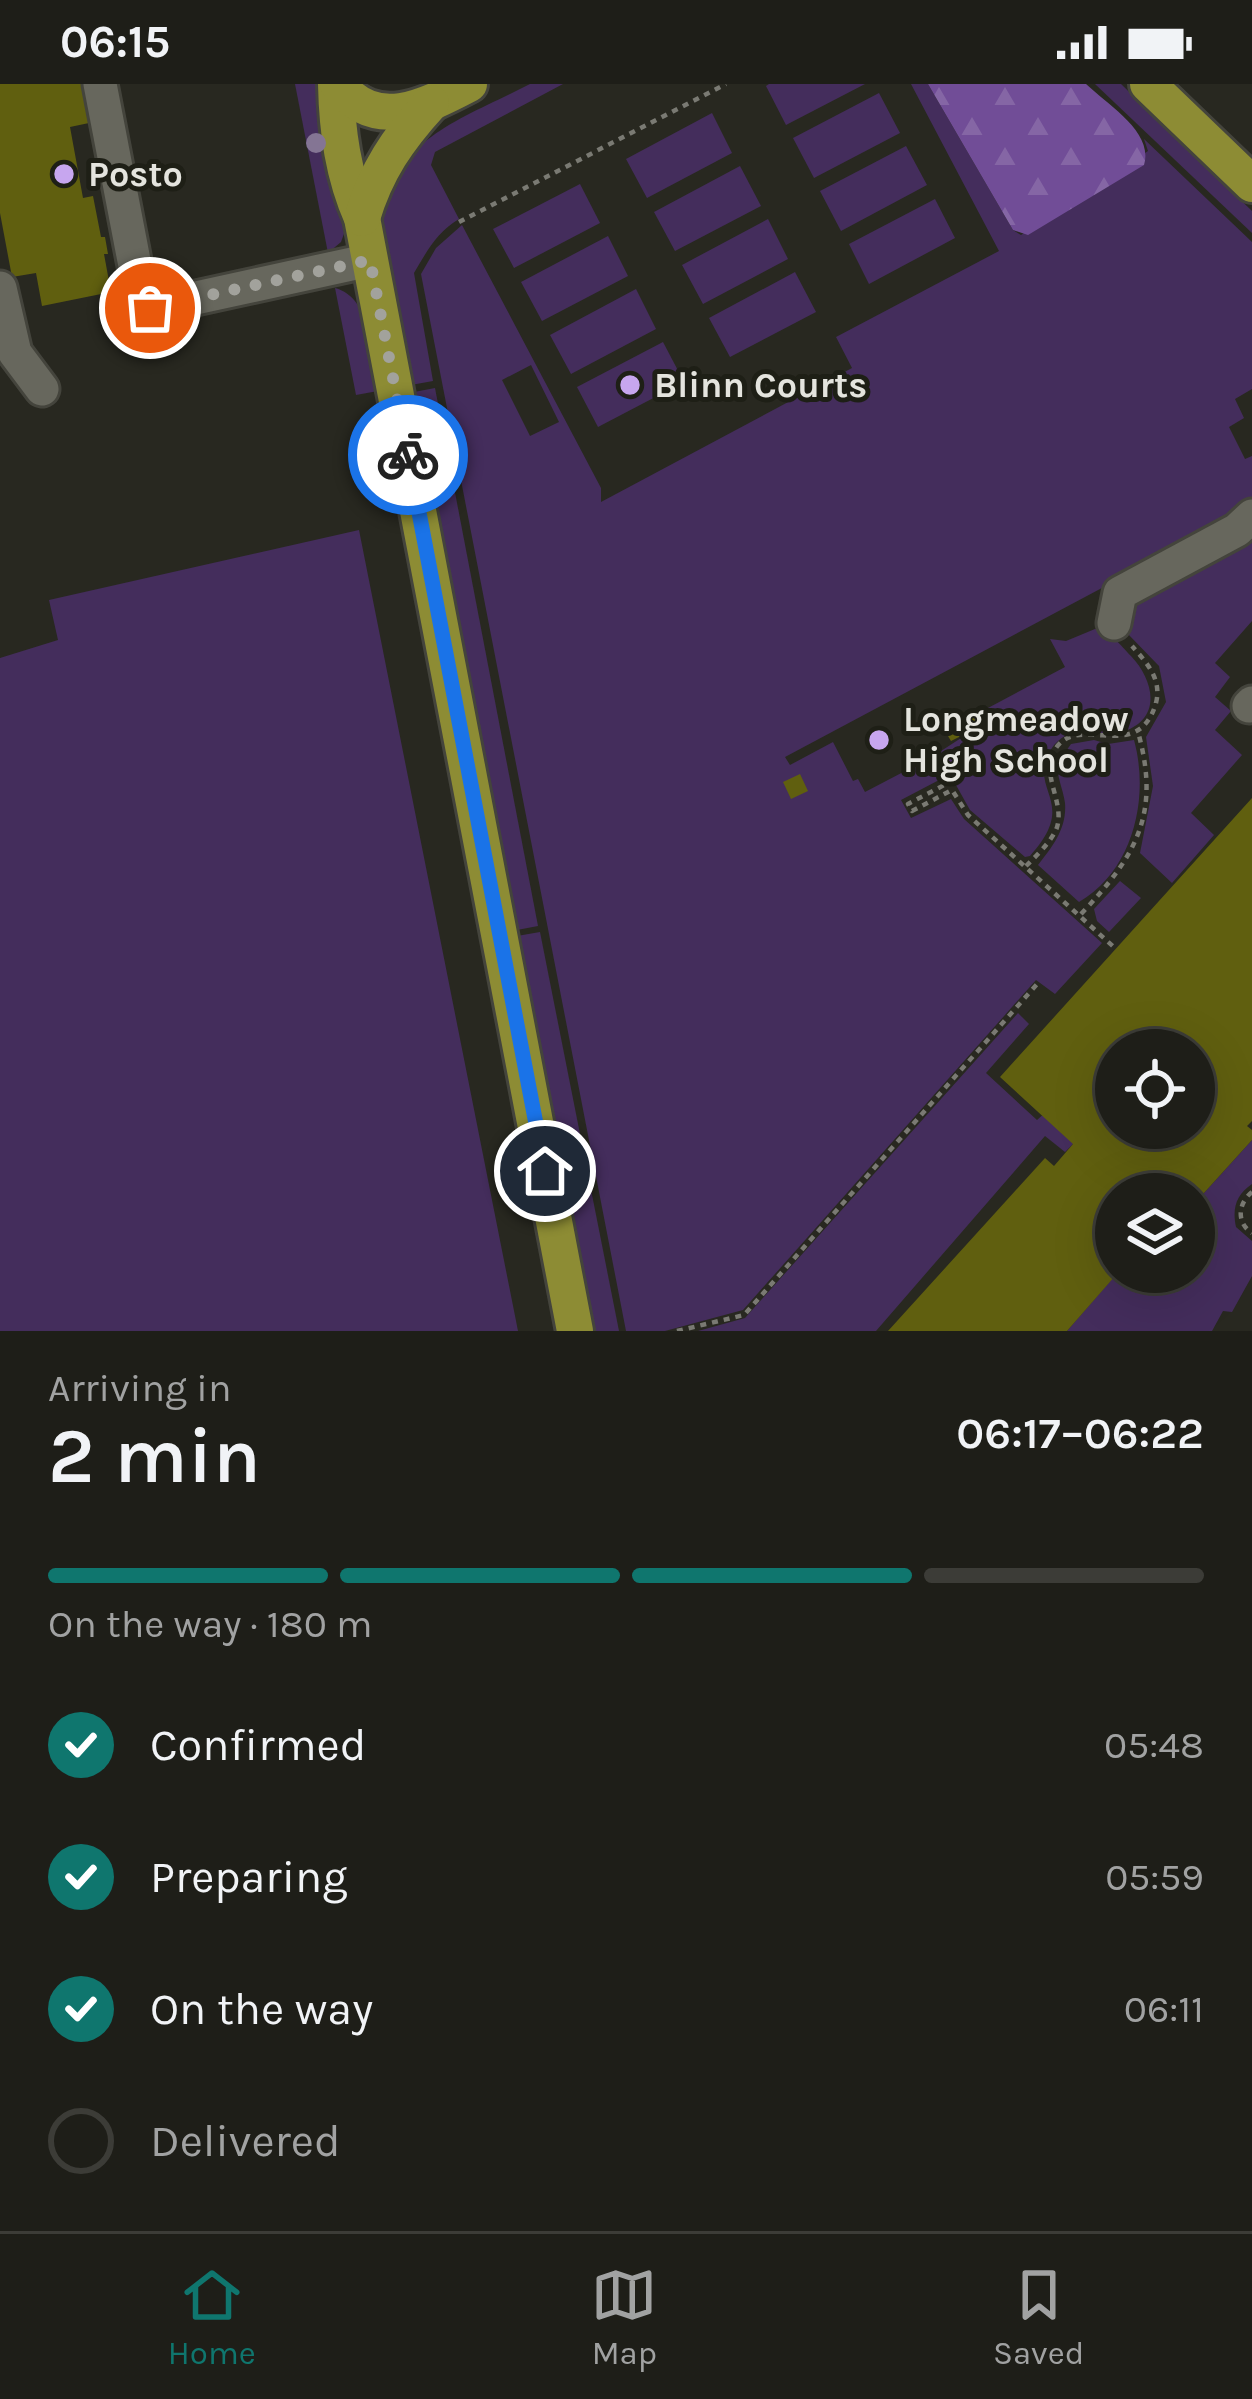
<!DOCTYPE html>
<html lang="en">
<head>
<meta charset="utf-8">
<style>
  body { margin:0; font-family:Karla,sans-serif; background:#262721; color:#f1f3f6; height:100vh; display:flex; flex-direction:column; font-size:45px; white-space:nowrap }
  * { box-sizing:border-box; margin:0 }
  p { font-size:39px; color:#a1a2a2 }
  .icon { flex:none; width:66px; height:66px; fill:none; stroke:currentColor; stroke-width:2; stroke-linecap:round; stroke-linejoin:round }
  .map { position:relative; height:1247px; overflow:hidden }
  .sheet { display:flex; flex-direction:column; background:#1e1e18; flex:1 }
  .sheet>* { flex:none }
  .buttons { position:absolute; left:1095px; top:945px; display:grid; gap:24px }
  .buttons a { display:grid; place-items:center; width:120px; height:120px; border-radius:50%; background:#1e1e18; box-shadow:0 12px 48px #0002,0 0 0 3px #3c3c37; font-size:60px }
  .pin { position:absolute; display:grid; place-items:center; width:102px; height:102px; color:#fff; margin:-51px; border:6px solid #fff; border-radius:50%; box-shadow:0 3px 12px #0007 }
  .courier { position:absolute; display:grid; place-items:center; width:120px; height:120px; margin:-60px; border:9px solid #1a73e8; border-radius:50%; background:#fff; color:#222; box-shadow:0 3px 15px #0007 }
  .head em { font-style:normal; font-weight:600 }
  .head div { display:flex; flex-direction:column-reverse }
  .head { display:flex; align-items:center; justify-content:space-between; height:204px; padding:0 48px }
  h1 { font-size:78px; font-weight:600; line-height:90px }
  .bar { display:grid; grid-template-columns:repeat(4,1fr); gap:18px 12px; align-content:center; height:144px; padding:0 48px }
  .bar i { height:15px; border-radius:9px; background:#3c3c37 }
  .bar .on { background:#0f766e }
  .bar p { grid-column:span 4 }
  ol { padding:0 48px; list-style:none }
  li { display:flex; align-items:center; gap:36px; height:132px }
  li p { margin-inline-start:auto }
  li .icon { padding:12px; border-radius:50%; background:#0f766e; color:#fff; stroke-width:4 }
  li:last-child { color:#a1a2a2 }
  li i { width:66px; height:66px; border:6px solid #3c3c37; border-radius:50% }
  .status { display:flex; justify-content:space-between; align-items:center; height:84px; padding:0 60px; background:#1e1e18; direction:ltr }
  .status svg { height:33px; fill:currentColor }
  .tabs { display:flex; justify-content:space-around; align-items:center; height:168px; border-top:3px solid #3c3c37; background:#1e1e18; font-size:33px; color:#a1a2a2 }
  .tabs a { display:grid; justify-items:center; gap:6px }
  .tabs .on { color:#0f766e }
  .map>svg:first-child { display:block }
  .green { fill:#442d5c; fill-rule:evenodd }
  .forest { fill:url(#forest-firs) }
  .building { fill:#605f0f; fill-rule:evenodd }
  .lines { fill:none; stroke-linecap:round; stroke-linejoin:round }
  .minor-casing { stroke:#44443c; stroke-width:39 }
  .major-casing { stroke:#44443c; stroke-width:42 }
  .path { stroke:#7a7a73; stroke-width:4.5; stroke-dasharray:6 6; stroke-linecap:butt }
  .minor { stroke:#67675d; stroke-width:33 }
  .major { stroke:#8d8c34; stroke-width:36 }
  .tree { fill:#847594 }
  .done { stroke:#a2a29c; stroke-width:12; stroke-dasharray:0 21.6 }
  .route { stroke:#1a73e8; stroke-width:15 }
  .poi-dot { fill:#c7a6ef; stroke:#1e1f16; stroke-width:4.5 }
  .labels { text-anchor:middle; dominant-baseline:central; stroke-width:10; stroke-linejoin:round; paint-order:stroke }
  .poi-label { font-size:36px; font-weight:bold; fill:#e4e4de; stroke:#1e1f16; text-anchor:start }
</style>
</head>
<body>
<div class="status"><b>06:15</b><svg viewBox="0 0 49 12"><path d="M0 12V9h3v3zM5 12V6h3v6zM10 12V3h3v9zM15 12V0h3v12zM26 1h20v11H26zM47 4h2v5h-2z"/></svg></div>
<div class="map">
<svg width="1252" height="1247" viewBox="0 0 1252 1247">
  <defs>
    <pattern id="forest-firs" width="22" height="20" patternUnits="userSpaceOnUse" patternTransform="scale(3)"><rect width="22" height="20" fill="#714d97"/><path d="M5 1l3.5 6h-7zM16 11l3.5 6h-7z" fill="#8566a5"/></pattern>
  </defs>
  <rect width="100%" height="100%" fill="#282820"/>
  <g class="green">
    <path d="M295,0H318L346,144L341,158L328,169Z"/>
    <path d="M530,0H563L435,68L431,81L459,135C437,148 427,167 414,189L433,297L411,301L379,137C394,53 463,35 530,0Z"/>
    <path d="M769,0H865L786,41L766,2Z"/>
    <path d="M911,0H928L1013,146L1021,151L1148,67L1144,55L1252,158V305L1235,315L1244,334L1229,343L1245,375L1252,372V424L785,673L790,681L833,658L853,697L858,695L865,708L930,674L941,695L901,716L911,734L951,715L964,735L1102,859L1055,910L1036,896L743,1226L665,1247H626L421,190L436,164L462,141L601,404V418L852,284L836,253L999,167ZM531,281L559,338L530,352L502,296Z"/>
    <path d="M1095,0H1121L1252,127V149Z"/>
    <path d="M879,9L900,49L814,94L793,54Z"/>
    <path d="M712,29L732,69L647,114L626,75Z"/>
    <path d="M906,62L927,101L841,147L820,107Z"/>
    <path d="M740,82L761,122L675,167L654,128Z"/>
    <path d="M580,100L600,139L514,184L493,145Z"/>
    <path d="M935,115L955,154L869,200L849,160Z"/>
    <path d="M768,135L788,175L703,220L682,181Z"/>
    <path d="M608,152L628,192L542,237L521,198Z"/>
    <path d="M795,188L816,228L730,273L709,234Z"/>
    <path d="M335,204C373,214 371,273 378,307L356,311Z"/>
    <path d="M636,205L656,245L571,290L550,251Z"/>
    <path d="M663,258L684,298L598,343L577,303Z"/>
    <path d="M435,304L538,842L517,846L414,308Z"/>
    <path d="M1252,444V537L1215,579L1230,593L1215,613L1231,627L1215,646L1242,671L1191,729L1214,751L1172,799L1140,769L1153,702L1146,653L1166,618L1159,582L1127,549L1130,510Z"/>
    <path d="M359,446L518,1247H0V574L58,556L49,516Z"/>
    <path d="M1095,545C1111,547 1120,561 1131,572C1153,595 1163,633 1125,647C1099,656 1068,634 1049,669C1029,708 1079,718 1030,772L1025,773L970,726L938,669L978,643L973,632L1065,583L1050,555L1066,557Z"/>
    <path d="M1094,656L1108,660L1134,656C1150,714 1133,787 1079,818L1038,781C1053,762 1067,744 1065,719C1063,705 1057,693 1057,680L1071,660Z"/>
    <path d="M1120,797L1141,814L1109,848L1097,837L1094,825Z"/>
    <path d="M540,848L619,1247H595L517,852Z"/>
    <path d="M1018,929L1029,940L986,989L1037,1036L1047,1027L1078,1055L1065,1068L1045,1052L876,1247H698L745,1234Z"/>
    <path d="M1252,1056V1100C1236,1111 1232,1124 1236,1143L1252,1157V1192L1232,1228L1223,1227L1212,1247H1067L1118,1188H1194V1120Z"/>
  </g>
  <path class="forest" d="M928,0H1086C1108,21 1154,48 1144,81L1028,151L1013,146Z"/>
  <g class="building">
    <path d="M0,0H81L89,39L70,43L83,114L93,112L101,153H105L108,170H104L111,208L42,222L36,189L12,193L0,129Z"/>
    <path d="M973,632L979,643L951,657L945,647Z"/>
    <path d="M800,690L808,707L791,715L783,698Z"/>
    <path d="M1252,714V1037L1247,1042L1252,1046V1056L1194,1120V1110H1116V1191L1067,1247H888L1045,1074L1054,1082L1073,1060L1000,993ZM1116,966H1194V1044H1116Z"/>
  </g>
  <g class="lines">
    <defs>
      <g id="minor">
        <path d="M100,0L136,187L150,224L370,176"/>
        <path d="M0,204L15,269L42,305"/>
        <path d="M1114,539L1120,509L1237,446L1252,432"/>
        <path d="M1249,622L1252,619"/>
      </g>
      <g id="major">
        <path d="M336,0C337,47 343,91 362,134L575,1247"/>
        <path d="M338,0C375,49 425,23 469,0"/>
        <path d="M1148,0L1252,100"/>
        <path d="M362,134C376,87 398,55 431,19"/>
      </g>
    </defs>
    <use href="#minor" class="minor-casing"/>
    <use href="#major" class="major-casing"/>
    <g class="path">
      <path d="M459,138L726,0"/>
      <path d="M967,649L985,642"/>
      <path d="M933,672L948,699L908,720L912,727L952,706L968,731L1116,865"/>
      <path d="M1026,782C1037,771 1049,760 1056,746C1067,719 1038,690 1056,664C1080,629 1138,681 1156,619C1162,595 1147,579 1132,562"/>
      <path d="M1081,830C1136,772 1161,730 1138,648"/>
      <path d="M1252,1108C1238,1119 1236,1139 1252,1149"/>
      <path d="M677,1247L744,1231L1038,899"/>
    </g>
    <use href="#minor" class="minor"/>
    <use href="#major" class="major"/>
  </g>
  <g class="tree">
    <circle cx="316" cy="59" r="10"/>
    <circle cx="373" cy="348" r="10"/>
  </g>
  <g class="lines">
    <path class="done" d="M150,224L370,176L408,371"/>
    <path class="route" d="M408,371L545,1087"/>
  </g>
  <g class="poi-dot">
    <circle cx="64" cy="90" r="12"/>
    <circle cx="630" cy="301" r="12"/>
    <circle cx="879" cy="656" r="12"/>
  </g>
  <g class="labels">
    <g class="poi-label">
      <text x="88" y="90">Posto</text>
      <text x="654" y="301">Blinn Courts</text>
      <text x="903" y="635">Longmeadow<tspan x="903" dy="41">High School</tspan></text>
    </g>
  </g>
</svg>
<div class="buttons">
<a><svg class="icon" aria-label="locate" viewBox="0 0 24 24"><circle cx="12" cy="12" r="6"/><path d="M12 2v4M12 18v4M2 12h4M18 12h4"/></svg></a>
<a><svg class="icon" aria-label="layers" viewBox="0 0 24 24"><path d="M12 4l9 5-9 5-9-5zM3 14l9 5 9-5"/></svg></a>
</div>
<div class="pin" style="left:150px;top:224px;background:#ea580c"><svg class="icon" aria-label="bag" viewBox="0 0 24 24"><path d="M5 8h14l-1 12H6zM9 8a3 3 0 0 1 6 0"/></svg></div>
<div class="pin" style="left:545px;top:1087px;background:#1f2937"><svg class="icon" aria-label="home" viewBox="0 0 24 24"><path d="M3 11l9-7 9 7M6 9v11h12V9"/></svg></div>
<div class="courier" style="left:408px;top:371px"><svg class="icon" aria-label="bike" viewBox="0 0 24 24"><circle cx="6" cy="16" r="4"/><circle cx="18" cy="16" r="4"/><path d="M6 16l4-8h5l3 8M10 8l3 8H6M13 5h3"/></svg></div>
</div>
<section class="sheet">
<div class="head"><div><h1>2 min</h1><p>Arriving in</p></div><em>06:17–06:22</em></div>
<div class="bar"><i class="on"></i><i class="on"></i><i class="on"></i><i></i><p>On the way · 180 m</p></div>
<ol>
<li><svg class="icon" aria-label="check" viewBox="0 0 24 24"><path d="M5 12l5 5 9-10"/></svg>Confirmed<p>05:48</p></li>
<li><svg class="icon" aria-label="check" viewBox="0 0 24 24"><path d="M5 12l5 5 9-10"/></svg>Preparing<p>05:59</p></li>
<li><svg class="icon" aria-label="check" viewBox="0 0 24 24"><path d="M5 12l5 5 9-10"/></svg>On the way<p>06:11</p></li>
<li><i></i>Delivered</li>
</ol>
</section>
<nav class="tabs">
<a class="on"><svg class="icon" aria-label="home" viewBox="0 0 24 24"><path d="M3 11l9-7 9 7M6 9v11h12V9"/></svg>Home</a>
<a><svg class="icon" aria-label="map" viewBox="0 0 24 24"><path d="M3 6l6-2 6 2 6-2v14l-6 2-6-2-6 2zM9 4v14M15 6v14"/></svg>Map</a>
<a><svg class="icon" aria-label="saved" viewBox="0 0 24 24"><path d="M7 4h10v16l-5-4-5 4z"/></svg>Saved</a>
</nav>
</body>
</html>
